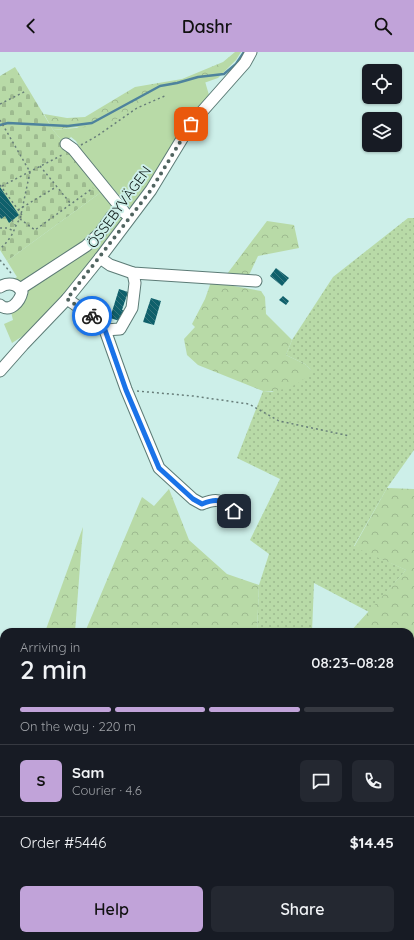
<!DOCTYPE html>
<html lang="en">
<head>
<meta charset="utf-8">
<style>
  body { margin:0; font-family:Quicksand,sans-serif; background:#242831; color:#f1f3f6; height:100vh; display:flex; flex-direction:column; font-size:15px; white-space:nowrap }
  * { box-sizing:border-box; margin:0 }
  p { font-size:13px; color:#9ea1a6 }
  .icon { flex:none; width:22px; height:22px; fill:none; stroke:currentColor; stroke-width:2; stroke-linecap:round; stroke-linejoin:round }
  .map { position:relative; flex:1; overflow:hidden }
  .side { position:absolute; left:0px; top:576px; width:414px; height:312px; display:flex; flex-direction:column; background:#171b24; border-radius:12px 12px 0 0; box-shadow:0 1px 3px #0004 }
  .side>* { flex:none }
  .fabs { position:absolute; left:362px; top:12px; display:grid; gap:8px }
  .fabs a { display:grid; place-items:center; width:40px; height:40px; border-radius:6px; background:#171b24; box-shadow:0 1px 3px #0004; font-size:20px }
  .pin { position:absolute; display:grid; place-items:center; width:34px; height:34px; color:#fff; margin:-17px; border-radius:8px; box-shadow:0 2px 6px #0006 }
  .courier { position:absolute; display:grid; place-items:center; width:40px; height:40px; margin:-20px; border:3px solid #1a73e8; border-radius:50%; background:#fff; color:#222; box-shadow:0 1px 5px #0007 }
  .headline em { font-style:normal; font-weight:600 }
  .headline div { display:flex; flex-direction:column-reverse }
  .headline { display:flex; align-items:center; justify-content:space-between; height:68px; padding:0 20px }
  h1 { font-size:26px; font-weight:600; line-height:30px }
  .bar { display:grid; grid-template-columns:repeat(4,1fr); gap:6px 4px; align-content:center; height:48px; padding:0 20px }
  .bar i { height:5px; border-radius:3px; background:#363941 }
  .bar .selected { background:#c1a3d9 }
  .bar p { grid-column:span 4 }
  .line { display:flex; align-items:center; gap:10px; padding:0 20px; border-top:1px solid #363941 }
  .line div { flex:1 }
  .round { display:grid; place-items:center; flex:none; width:42px; height:42px; border-radius:6px; background:#242831 }
  .action { display:flex; gap:8px; margin-top:auto; padding:8px 20px }
  .action a { flex:1; height:46px; border-radius:6px; background:#c1a3d9; color:#111; font-size:16px; font-weight:600; line-height:46px; text-align:center }
  .action a+a { background:#242831; color:#f1f3f6 }
  header { display:flex; justify-content:space-between; align-items:center; height:52px; padding:0 20px; background:#c1a3d9; color:#111; font-size:18px; font-weight:600 }
  .map>svg:first-child { display:block }
  .grass { fill:url(#grass-dots) }
  .forest { fill:url(#forest-crowns) }
  .cemetery { fill:url(#cemetery-stones) }
  .park { fill:#b8daa7 }
  .lines { fill:none; stroke-linecap:round; stroke-linejoin:round }
  .stream { stroke:#4e839d; stroke-width:2.5 }
  .building { fill:url(#building-back-hatch) }
  .minor-casing { stroke:#5c7b76; stroke-width:13 }
  .path { stroke:#677d79; stroke-width:1.5; stroke-dasharray:2 3; stroke-linecap:butt }
  .minor { stroke:#fff; stroke-width:11 }
  .done { stroke:#506460; stroke-width:4; stroke-dasharray:0 7.2 }
  .route { stroke:#1a73e8; stroke-width:5 }
  .labels { text-anchor:middle; dominant-baseline:central; stroke-width:4; stroke-linejoin:round; paint-order:stroke }
  .street-label { font-size:14px; fill:#0d1917; stroke:#cdefe9 }
</style>
</head>
<body>
<header><svg class="icon" aria-label="back" viewBox="0 0 24 24"><path d="M15 5l-7 7 7 7"/></svg>Dashr<svg class="icon" aria-label="search" viewBox="0 0 24 24"><circle cx="10" cy="10" r="6"/><path d="M15 15l6 6"/></svg></header>
<div class="map">
<svg width="414" height="888" viewBox="0 0 414 888">
  <defs>
    <pattern id="grass-dots" width="8" height="8" patternUnits="userSpaceOnUse"><rect width="8" height="8" fill="#b8daa7"/><path d="M2 2h.1M6 6h.1" fill="none" stroke="#9dba8f" stroke-width="1.8" stroke-linecap="round"/></pattern>
    <pattern id="forest-crowns" width="20" height="18" patternUnits="userSpaceOnUse"><rect width="20" height="18" fill="#b8daa7"/><path d="M2 6a3 3 0 1 1 6 0M12 15a3 3 0 1 1 6 0" fill="none" stroke="#9dba8f"/></pattern>
    <pattern id="cemetery-stones" width="16" height="16" patternUnits="userSpaceOnUse"><rect width="16" height="16" fill="#b8daa7"/><path d="M2 7V4a2 2 0 0 1 4 0v3zM10 15v-3a2 2 0 0 1 4 0v3z" fill="#9dba8f"/></pattern>
    <pattern id="building-back-hatch" width="6" height="6" patternUnits="userSpaceOnUse"><rect width="6" height="6" fill="#0f606b"/><path d="M-1 5l2 2M0 0l6 6M5-1l2 2" fill="none" stroke="#39767e"/></pattern>
  </defs>
  <rect width="100%" height="100%" fill="#cdefe9"/>
  <path class="grass" d="M408,166H414V398L387,436L354,494L406,518L369,560L314,531L312,580H257L259,533L269,502L250,488L280,427L237,406L263,339L272,340L311,318L305,312L286,303L292,288L333,225Z"/>
  <g class="forest">
    <path d="M235,0H241L236,8L218,26L201,32L124,100L77,75L53,78L44,62L67,66L85,65L135,35L182,27L223,10Z"/>
    <path d="M267,169L294,173L299,196L258,204L250,221L246,226L227,222Z"/>
    <path d="M211,230L261,239L265,245L266,262L292,288L286,303L305,312L311,318C303,333 280,341 263,339L198,313L187,303L184,287L195,275L192,272L205,247Z"/>
    <path d="M387,436L414,437V888H320V884H410V580H350L406,518L354,495Z"/>
    <path d="M169,437L189,488L227,522L259,533L257,580H85L142,445L154,454Z"/>
    <path d="M83,475L75,580H45Z"/>
    <path d="M4,601V884H299V888H0V605Z"/>
  </g>
  <path class="cemetery" d="M15,15L53,78L104,138L7,209L0,198V24Z"/>
  <g class="park">
    <path d="M204,26L209,43L137,152L129,155L82,100L76,89L71,85L64,91L53,78L108,73L164,35Z"/>
    <path d="M104,138L125,165L75,230L29,280L12,291L4,272L13,268L11,260L26,247L21,231L14,227L17,225L7,209Z"/>
  </g>
  <g class="lines">
    <path class="stream" d="M0,73L8,71L68,74L92,71L160,34L177,31L198,25L224,22L236,12L244,0"/>
  </g>
  <g class="building">
    <path d="M0,135L19,163L9,171L5,164L1,167L0,165Z"/>
    <path d="M276,216L289,226L282,234L270,224Z"/>
    <path d="M119,237L128,240L122,258L126,259L123,270L110,266Z"/>
    <path d="M283,244L289,249L286,253L279,248Z"/>
    <path d="M151,246L161,249L154,273L143,270Z"/>
    <path d="M84,268L94,272L91,279L82,275Z"/>
  </g>
  <g class="lines">
    <defs>
      <g id="minor">
        <path d="M66,92L73,97L125,161"/>
        <path d="M100,206L110,213L133,221L256,229"/>
        <path d="M0,235C8,230 17,231 22,240C20,249 10,262 0,253"/>
        <path d="M20,237L86,194L100,181L112,164L122,157"/>
        <path d="M67,247L96,267L105,278L126,337L159,416L193,447L202,452C219,445 221,449 234,459"/>
        <path d="M105,278L120,277L132,256L135,231L133,221"/>
        <path d="M0,319L23,293L67,247L100,206L151,138L191,72L245,11L251,0"/>
        <path d="M0,595L4,609"/>
        <path d="M121,884L123,888"/>
      </g>
    </defs>
    <use href="#minor" class="minor-casing"/>
    <g class="path">
      <path d="M0,52L26,39"/>
      <path d="M0,68L30,120L20,167C15,173 15,178 11,184C8,189 4,193 0,197"/>
      <path d="M81,93L97,84L137,56L167,43"/>
      <path d="M40,114L71,152"/>
      <path d="M0,133L22,163"/>
      <path d="M2,134L64,102"/>
      <path d="M18,158L56,135"/>
      <path d="M20,167L35,178L93,136"/>
      <path d="M12,168L15,173"/>
      <path d="M0,176H7L14,179"/>
      <path d="M0,208L11,221"/>
      <path d="M137,339L193,344L249,352L279,369L350,384"/>
    </g>
    <use href="#minor" class="minor"/>
  </g>
  <g class="lines">
    <path class="done" d="M92,264L67,247L151,138L191,72"/>
    <path class="route" d="M92,264L105,278L126,338L159,416L193,447L202,452C219,445 221,449 234,459"/>
  </g>
  <g class="labels">
    <g class="street-label">
      <text transform="translate(119 155) rotate(-54)">ÖSSEBYVÄGEN</text>
    </g>
  </g>
</svg>
<div class="fabs">
<a><svg class="icon" aria-label="locate" viewBox="0 0 24 24"><circle cx="12" cy="12" r="6"/><path d="M12 2v4M12 18v4M2 12h4M18 12h4"/></svg></a>
<a><svg class="icon" aria-label="layers" viewBox="0 0 24 24"><path d="M12 4l9 5-9 5-9-5zM3 14l9 5 9-5"/></svg></a>
</div>
<div class="pin" style="left:191px;top:72px;background:#ea580c"><svg class="icon" aria-label="bag" viewBox="0 0 24 24"><path d="M5 8h14l-1 12H6zM9 8a3 3 0 0 1 6 0"/></svg></div>
<div class="pin" style="left:234px;top:459px;background:#1f2937"><svg class="icon" aria-label="home" viewBox="0 0 24 24"><path d="M3 11l9-7 9 7M6 9v11h12V9"/></svg></div>
<div class="courier" style="left:92px;top:264px"><svg class="icon" aria-label="bike" viewBox="0 0 24 24"><circle cx="6" cy="16" r="4"/><circle cx="18" cy="16" r="4"/><path d="M6 16l4-8h5l3 8M10 8l3 8H6M13 5h3"/></svg></div>
<section class="side">
<div class="headline"><div><h1>2 min</h1><p>Arriving in</p></div><em>08:23–08:28</em></div>
<div class="bar"><i class="selected"></i><i class="selected"></i><i class="selected"></i><i></i><p>On the way · 220 m</p></div>
<div class="line" style="height:72px"><b class="round" style="background:#c1a3d9;color:#111">S</b><div><b>Sam</b><p>Courier · 4.6</p></div><a class="round"><svg class="icon" aria-label="chat" viewBox="0 0 24 24"><path d="M4 5h16v11H9l-5 4z"/></svg></a><a class="round"><svg class="icon" aria-label="phone" viewBox="0 0 24 24"><path d="M5 4h4l2 5-3 2q2 4 5 5l2-3 5 2v4C11 20 4 13 5 4z"/></svg></a></div>
<div class="line" style="height:52px"><div>Order #5446</div><b>$14.45</b></div>
<div class="action"><a>Help</a><a>Share</a></div>
</section>
</div>
</body>
</html>
